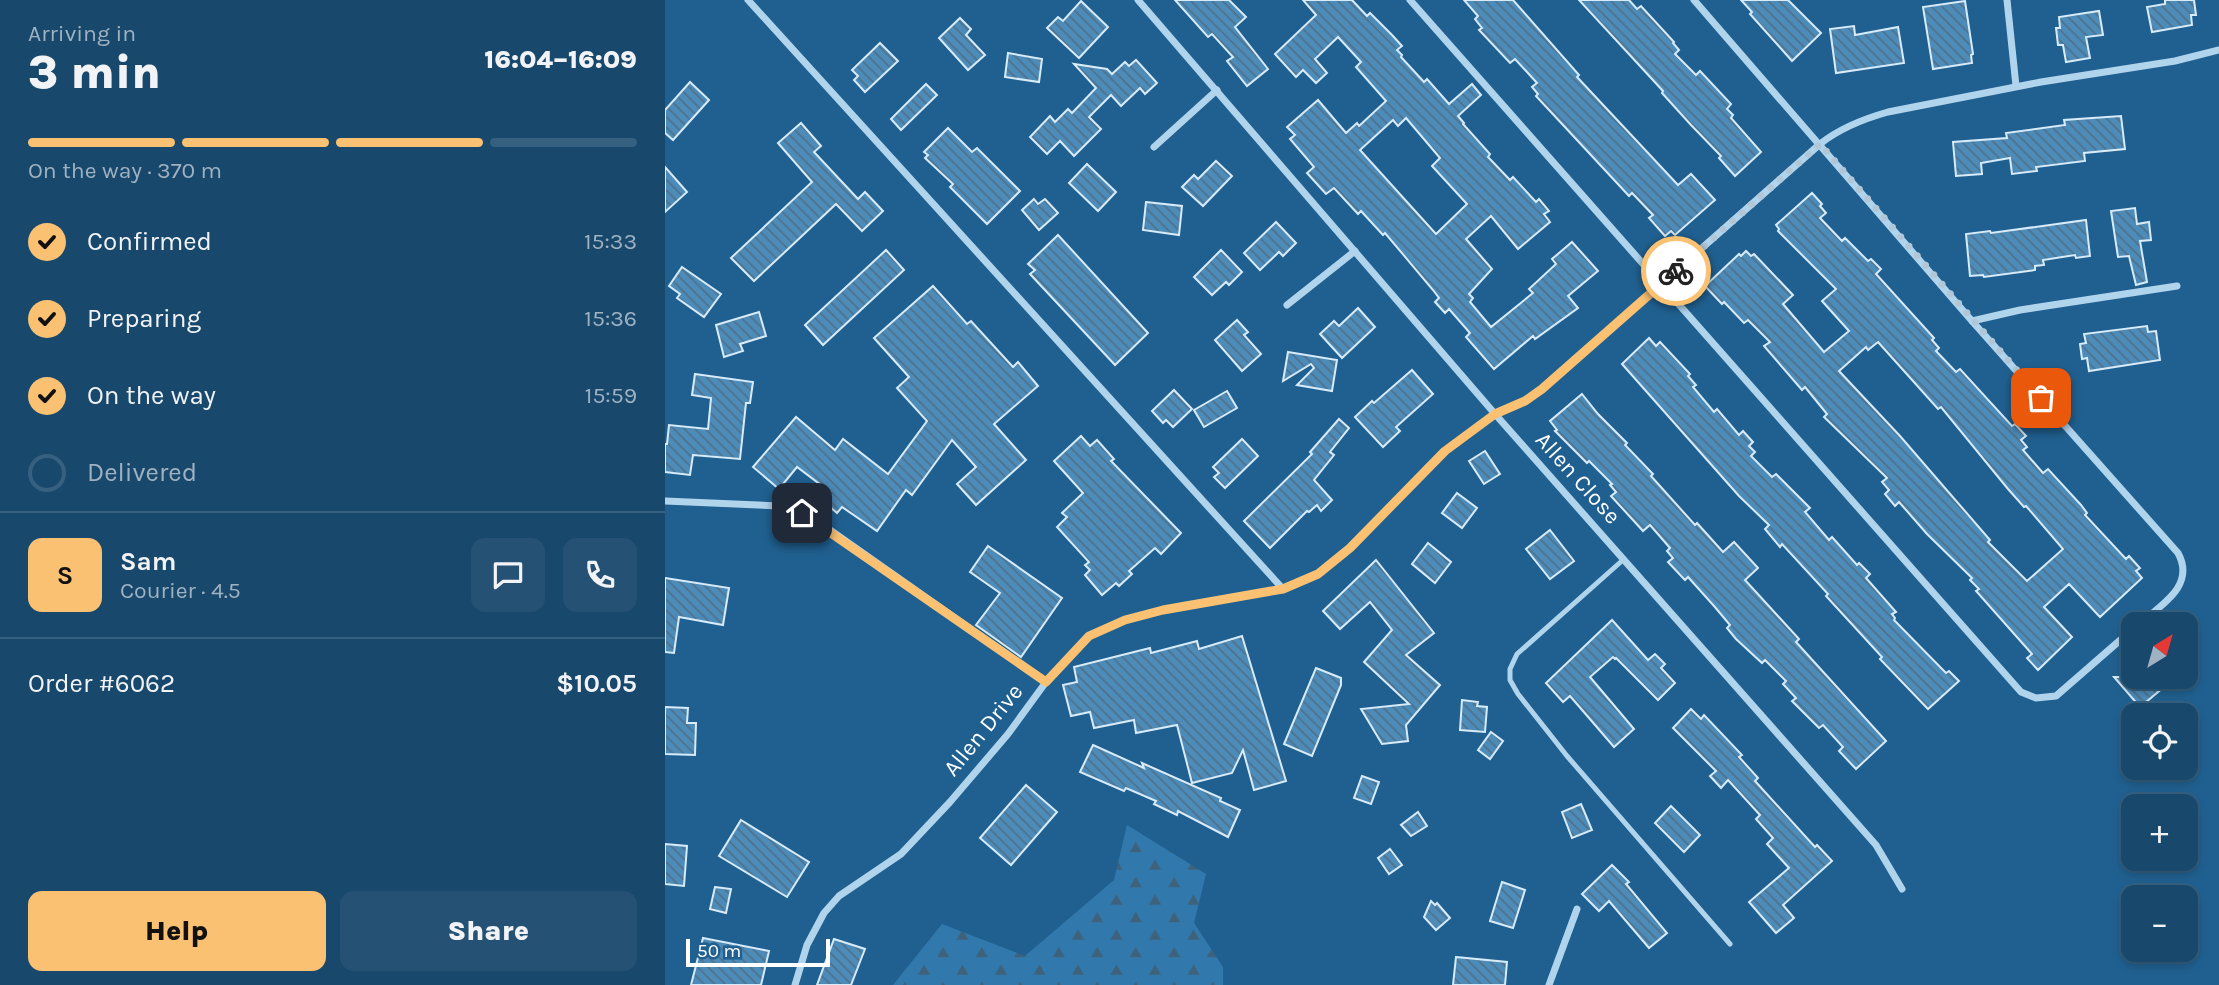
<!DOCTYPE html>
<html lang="en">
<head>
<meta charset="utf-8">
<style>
  body { margin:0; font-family:Karla,sans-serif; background:#255274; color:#f1f3f6; height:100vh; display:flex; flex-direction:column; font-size:26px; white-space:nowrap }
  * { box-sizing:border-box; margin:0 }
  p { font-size:23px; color:#9fb2c2 }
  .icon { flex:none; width:38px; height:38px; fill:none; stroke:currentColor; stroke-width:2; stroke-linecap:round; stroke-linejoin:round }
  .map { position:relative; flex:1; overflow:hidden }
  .sheet { display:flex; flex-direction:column; background:#18486c; width:665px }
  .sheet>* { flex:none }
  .needle { width:46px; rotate:37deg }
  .fabs { position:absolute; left:1456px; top:612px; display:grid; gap:14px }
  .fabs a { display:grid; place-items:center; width:77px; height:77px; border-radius:14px; background:#18486c; box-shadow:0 4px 10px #0003,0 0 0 2px #36607f; font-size:35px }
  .scale { position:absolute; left:21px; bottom:18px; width:144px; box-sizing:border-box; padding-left:7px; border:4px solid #fff; border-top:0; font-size:19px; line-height:24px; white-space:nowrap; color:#fff; -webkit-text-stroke:5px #206090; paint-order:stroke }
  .pin { position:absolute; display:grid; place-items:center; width:60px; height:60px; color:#fff; margin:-30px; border-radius:14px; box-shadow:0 4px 10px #0006 }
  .courier { position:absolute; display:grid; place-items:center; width:70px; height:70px; margin:-35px; border:5px solid #fac172; border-radius:50%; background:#fff; color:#222; box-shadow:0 2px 9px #0007 }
  .summary em { font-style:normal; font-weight:800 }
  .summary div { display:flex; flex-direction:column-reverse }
  .summary { display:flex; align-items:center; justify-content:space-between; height:119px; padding:0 28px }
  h1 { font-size:46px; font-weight:800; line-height:52px }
  .bar { display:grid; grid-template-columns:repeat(4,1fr); gap:10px 7px; align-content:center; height:84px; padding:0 28px }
  .bar i { height:9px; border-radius:5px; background:#36607f }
  .bar .active { background:#fac172 }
  .bar p { grid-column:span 4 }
  .line { display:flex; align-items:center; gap:18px; padding:0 28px; border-top:2px solid #36607f }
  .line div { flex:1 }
  .round { display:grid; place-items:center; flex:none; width:74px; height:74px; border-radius:14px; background:#255274 }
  ol { padding:0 28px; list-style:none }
  li { display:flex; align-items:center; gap:21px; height:77px }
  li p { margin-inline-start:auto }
  li .icon { padding:7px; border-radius:50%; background:#fac172; color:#111; stroke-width:4 }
  li:last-child { color:#9fb2c2 }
  li i { width:38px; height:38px; border:4px solid #36607f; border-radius:50% }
  .action { display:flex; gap:14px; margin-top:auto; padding:14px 28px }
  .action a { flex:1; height:80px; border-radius:14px; background:#fac172; color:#111; font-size:28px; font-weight:800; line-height:80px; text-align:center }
  .action a+a { background:#255274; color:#f1f3f6 }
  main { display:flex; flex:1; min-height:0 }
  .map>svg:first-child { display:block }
  .forest { fill:url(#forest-firs) }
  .building { fill:url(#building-back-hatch); stroke:#d7ebf9; stroke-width:2; fill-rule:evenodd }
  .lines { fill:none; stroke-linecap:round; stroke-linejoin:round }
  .service { stroke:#b1d4ed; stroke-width:5 }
  .minor { stroke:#b1d4ed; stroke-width:7 }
  .done { stroke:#b1c7d8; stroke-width:7; stroke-dasharray:0 12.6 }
  .route { stroke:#fac172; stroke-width:9 }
  .labels { text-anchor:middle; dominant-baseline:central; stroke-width:5; stroke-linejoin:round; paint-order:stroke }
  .street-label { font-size:23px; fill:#fff; stroke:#206090 }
</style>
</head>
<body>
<main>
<section class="sheet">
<div class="summary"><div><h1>3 min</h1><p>Arriving in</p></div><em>16:04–16:09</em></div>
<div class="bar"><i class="active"></i><i class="active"></i><i class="active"></i><i></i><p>On the way · 370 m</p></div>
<ol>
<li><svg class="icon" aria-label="check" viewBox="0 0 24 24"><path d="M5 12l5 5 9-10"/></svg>Confirmed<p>15:33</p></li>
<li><svg class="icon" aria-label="check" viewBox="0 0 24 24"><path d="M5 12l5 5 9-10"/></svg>Preparing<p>15:36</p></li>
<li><svg class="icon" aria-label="check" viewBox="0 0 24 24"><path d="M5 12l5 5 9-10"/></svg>On the way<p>15:59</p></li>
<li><i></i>Delivered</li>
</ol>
<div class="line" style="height:126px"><b class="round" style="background:#fac172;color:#111">S</b><div><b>Sam</b><p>Courier · 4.5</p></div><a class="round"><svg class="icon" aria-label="chat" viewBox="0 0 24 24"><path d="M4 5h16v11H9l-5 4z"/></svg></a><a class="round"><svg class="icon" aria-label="phone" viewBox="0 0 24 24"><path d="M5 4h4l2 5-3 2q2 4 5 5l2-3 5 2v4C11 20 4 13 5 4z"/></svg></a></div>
<div class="line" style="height:91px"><div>Order #6062</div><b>$10.05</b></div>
<div class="action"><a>Help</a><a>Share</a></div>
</section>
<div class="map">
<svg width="1554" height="985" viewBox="0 0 1554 985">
  <defs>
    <pattern id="forest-firs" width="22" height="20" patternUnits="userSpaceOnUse" patternTransform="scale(1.75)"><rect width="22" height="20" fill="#3179ac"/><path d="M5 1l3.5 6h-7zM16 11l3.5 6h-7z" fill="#3e627c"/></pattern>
    <pattern id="building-back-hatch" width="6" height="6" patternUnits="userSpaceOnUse" patternTransform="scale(1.75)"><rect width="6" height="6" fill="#4d8bb9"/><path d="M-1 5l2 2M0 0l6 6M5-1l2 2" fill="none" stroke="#4d728d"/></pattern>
  </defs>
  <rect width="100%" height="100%" fill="#206090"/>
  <path class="forest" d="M462,825L541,874L529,923L558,967V985H228L277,924L360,956L449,880Z"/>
  <g class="building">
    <path d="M510,0H564L581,17L570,27L603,69L582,86L562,61L568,57L547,34L543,37Z"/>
    <path d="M638,0H687L702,16L705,13L727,35L737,46L732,50L737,55L736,57L759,82L762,79L784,104L807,84L816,95L793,116L799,123L798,124L825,154L823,157L845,180L848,177L871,202L874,199L884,211L879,214L885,222L853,249L826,216L801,239L827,269L804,294L808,298L805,302L826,327L868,293L864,289L891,264L887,259L907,242L933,271L903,296L913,308L870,339L868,336L829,369L801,337L805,333L784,309L780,313L770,302L774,298L768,290L720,233L718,235L696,211L693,214L669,188L661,194L642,173L649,167L625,139L630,135L622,127L653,100L681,133L692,123L694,126L721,101L691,67L696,62L673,37L650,59L662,73L651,83L638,70L631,77L610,54L651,15ZM741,118L775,158L767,166L802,204L771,234L695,150L728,120L733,126Z"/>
    <path d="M799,0H848L914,75L912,77L1013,185L1026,174L1050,200L1010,235L1006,231L1000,236L984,218L988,215L967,193L964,196L871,96L873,94L867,87L872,83L850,59L845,63L814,30L817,28L810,19L813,16Z"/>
    <path d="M914,0H964L972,9L976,6L1009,42L1008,43L1014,50L1010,54L1031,75L1035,71L1066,104L1062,109L1068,115L1066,118L1096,152L1070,176L1054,158L1056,156L1026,125L997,93L998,91Z"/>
    <path d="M1076,0H1123L1156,33L1127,61L1085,14L1087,12Z"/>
    <path d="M1500,0H1529L1531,15H1526L1527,25L1487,32L1482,7L1500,4Z"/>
    <path d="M416,1L443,27L414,58L382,28L393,17L398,21Z"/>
    <path d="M1300,1L1308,54L1306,55L1307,63L1268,69L1258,7Z"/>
    <path d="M1434,11L1438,35L1421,37L1425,58L1401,62L1398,45H1393L1391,28H1395L1394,17Z"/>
    <path d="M295,18L306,29L301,35L320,55L303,70L274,38Z"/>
    <path d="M1189,26L1190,35L1233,27L1239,63L1171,73L1165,29Z"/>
    <path d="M215,43L233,61L200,92L189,80L193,76L187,70Z"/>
    <path d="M343,53L377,59L374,82L340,77Z"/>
    <path d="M471,60L492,83L480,94L475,88L456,106L446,95L424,117L436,129L409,156L395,141L382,154L365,137L385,116L390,122L403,109L407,113L431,88L409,64L442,69L447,74L460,62L464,66Z"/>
    <path d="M25,82L44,100L8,140L0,133V110Z"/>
    <path d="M261,84L272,95L236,130L226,119Z"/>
    <path d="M1456,116L1460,149L1419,153L1420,161L1371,167L1372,171L1347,174L1345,158L1316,163L1317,174L1291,176L1288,142L1342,138L1341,133L1400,125L1399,120Z"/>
    <path d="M136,123L156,146L149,152L193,199L200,192L218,211L197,231L171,204L89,281L66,258L147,182L113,143Z"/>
    <path d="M283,128L307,152L312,148L355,191L322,224L285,187L288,184L260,158L263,155L259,152Z"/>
    <path d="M551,161L567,176L538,206L517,187L529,175L533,179Z"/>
    <path d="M422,164L451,192L433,211L404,183Z"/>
    <path d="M0,167L22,192L0,212Z"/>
    <path d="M1147,193L1157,204L1155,206L1161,213L1155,218L1177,241L1180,238L1203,261L1206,259L1216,269L1211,274L1269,338L1267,340L1274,348L1271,351L1291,372L1295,369L1347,426L1350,424L1361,436L1356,440L1362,447L1358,450L1378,473L1383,469L1416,505L1422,513L1420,515L1461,559L1464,556L1475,568L1471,571L1477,578L1435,617L1404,584L1379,607L1407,637L1373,670L1362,658L1367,654L1311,591L1314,589L1305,580L1307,578L1262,534L1234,502L1230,506L1220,494L1224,490L1217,482L1222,478L1159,417L1162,414L1140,387L1137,390L1099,346L1105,342L1083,320L1079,323L1059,302L1057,304L1040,286L1074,254L1076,256L1081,251L1086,256L1089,254L1128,295L1118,304L1159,352L1184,331L1157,301L1171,289L1113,231L1114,229L1111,225ZM1213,342L1273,409L1276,407L1343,489L1359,507L1361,506L1398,549L1362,581L1323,542L1325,540L1235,436L1174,371L1201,347L1203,350Z"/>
    <path d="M369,199L373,204L380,199L393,213L374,230L357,210Z"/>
    <path d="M481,202L517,206L514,235L478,230Z"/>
    <path d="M1470,208L1472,224L1484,222L1486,240L1475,241L1482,282L1471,285L1464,256L1453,257L1446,211Z"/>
    <path d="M1421,220L1425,256L1411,258L1410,255L1378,260L1379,265L1370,266V270L1319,277L1318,275L1305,276L1301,234L1325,231L1326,233Z"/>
    <path d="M611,222L631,243L618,256L614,252L595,270L579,253Z"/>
    <path d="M393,235L483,333L450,365L365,274L370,270L363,264Z"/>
    <path d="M221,250L239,270L158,345L140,325Z"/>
    <path d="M556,250L577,272L564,285L561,282L547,295L529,277Z"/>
    <path d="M17,267L56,294L39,317L12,298L15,294L4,286Z"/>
    <path d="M268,286L302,324L306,321L348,367L353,362L373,386L329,424L361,460L311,505L292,484L311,467L287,440L247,495L241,490L212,531L177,507L172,513L158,501L165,492L132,467L114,489L88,467L131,417L170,450L178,439L223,474L262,421L232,388L244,377L209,338Z"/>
    <path d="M693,308L710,327L677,358L655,334L669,321L674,326Z"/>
    <path d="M94,312L101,336L75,344L78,351L59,357L51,325Z"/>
    <path d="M572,320L583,332L579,335L596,354L577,371L550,340Z"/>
    <path d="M1482,326L1483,332L1491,331L1495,360L1424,371L1422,358L1417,359L1415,344L1421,343L1419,334Z"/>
    <path d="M984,338L991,346L995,342L1025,374L1023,376L1031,385L1028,387L1049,412L1052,409L1074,435L1078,431L1088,442L1084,446L1090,452L1086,456L1107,477L1111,474L1145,508L1140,512L1164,540L1167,537L1192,565L1194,563L1205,574L1201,578L1231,612L1227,614L1230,618L1229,620L1281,673L1284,671L1294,681L1263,709L1215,659L1217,657L1161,596L1163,594L1117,544L1115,547L1100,529L1104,525L1074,496L957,364Z"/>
    <path d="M623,352L672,360L667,391L632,385L649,368L646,364L618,381Z"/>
    <path d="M747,370L768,394L731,427L735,431L718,447L690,417L707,401L709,403Z"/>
    <path d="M30,374L88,382L85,403H81L75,459L28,455L25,475L0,472V444H2L4,425L43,429L46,398L27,395Z"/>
    <path d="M509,390L527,409L508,427L501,420L498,423L487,411Z"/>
    <path d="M562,391L572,408L539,427L529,410Z"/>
    <path d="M917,394L933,414L962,443L960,445L988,474L986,476L1030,525L1032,523L1058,552L1069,542L1093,568L1080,580L1134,639L1131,642L1221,741L1191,769L1174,751L1178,747L1158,725L1154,728L1127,701L1131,698L1118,684L1121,681L1100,660L1097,663L1071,639L1062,628L1065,625L1049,606L1023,577L1020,580L1003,562L1008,558L1002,551L1005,548L985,525L978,531L946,496L951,492L945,485L947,484L924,461L922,463L890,431L892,430L885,421Z"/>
    <path d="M674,419L684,428L665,452L669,455L649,480L667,500L656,511L652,505L644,512L642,511L605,548L579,521L647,454L645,452Z"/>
    <path d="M416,436L425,446L432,440L449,459L446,461L516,533L496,554L490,548L464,571L467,574L454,586L451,583L437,595L420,575L425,570L420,565L424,562L392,527L402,517L397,513L418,493L389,461Z"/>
    <path d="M577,439L593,456L560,488L549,477L554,473L548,467Z"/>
    <path d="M820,451L835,474L819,484L804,461Z"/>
    <path d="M792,493L812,508L797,528L777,513Z"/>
    <path d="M885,530L909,561L885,579L861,549Z"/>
    <path d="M763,543L786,562L770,583L747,564Z"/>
    <path d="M323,546L397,598L356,657L311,625L335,593L305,572Z"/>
    <path d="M711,560L769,633L741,655L775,685L741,725L743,741L717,744L696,709L744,704L699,662L727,630L705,602L675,629L658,611Z"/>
    <path d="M0,578L64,588L58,625L14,617L9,653L0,652Z"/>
    <path d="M947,620L983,660L990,654L1000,664L996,668L1010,683L993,700L951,658L950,659L948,657L925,677L969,729L949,747L905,696L898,702L881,683Z"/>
    <path d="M577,636L621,781L589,790L578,750L567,773L527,783L512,725L471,733L469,720L429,728L425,712L406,716L398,685L412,682L409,667L485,648L486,653L532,641L534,649Z"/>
    <path d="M651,668L676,678V685L647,756L619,744Z"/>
    <path d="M1449,677H1511L1475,707Z"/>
    <path d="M797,700L813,702L812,706L822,707L820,732L795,730Z"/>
    <path d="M0,707L23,708L22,723H31L30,755L0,754Z"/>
    <path d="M1026,709L1036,719L1039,715L1077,755L1074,757L1093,778L1090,781L1150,847L1152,845L1167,861L1118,905L1129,918L1111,933L1084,902L1124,868L1102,844L1108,838L1091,819L1095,815L1063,780L1056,788L1045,776L1051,771L1008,728Z"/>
    <path d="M826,732L838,741L825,759L813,750Z"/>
    <path d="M428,745L479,768L477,763L556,798L555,801L575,810L563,837L513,811L512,815L489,804L491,801L461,788L459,791L415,772Z"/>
    <path d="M697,776L714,782L706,804L689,798Z"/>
    <path d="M361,785L392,812L346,865L315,838Z"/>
    <path d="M916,804L927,830L907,838L897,812Z"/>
    <path d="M1006,806L1035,835L1019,852L990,823Z"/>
    <path d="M753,812L762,826L746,836L736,825Z"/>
    <path d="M76,820L144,862L122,897L54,856Z"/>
    <path d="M0,844L22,846L19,886L0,884Z"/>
    <path d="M725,849L737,865L724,874L713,858Z"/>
    <path d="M947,865L964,882L961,884L1002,933L984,948L944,901L934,911L917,894Z"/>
    <path d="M837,882L860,890L848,928L825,921Z"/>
    <path d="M50,887L66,889L61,913L45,909Z"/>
    <path d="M766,901L770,905L772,903L785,918L771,930L759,917Z"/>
    <path d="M38,938L104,951L96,985H26Z"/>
    <path d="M169,939L200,949L186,985H152Z"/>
    <path d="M791,957L842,962L840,985H788Z"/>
  </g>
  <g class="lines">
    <path class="service" d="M959,559L852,654L845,669V680L853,694L902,756L1065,944"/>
    <g class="minor">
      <path d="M83,0L618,589"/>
      <path d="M473,0L830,414L1211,845L1237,889"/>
      <path d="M745,0L1356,692L1371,698L1391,696L1468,629"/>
      <path d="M1029,0L1307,321L1513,553C1531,586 1496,605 1473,625"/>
      <path d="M1342,0L1351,86"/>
      <path d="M489,147L552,90"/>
      <path d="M622,305L690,251"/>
      <path d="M1307,321L1355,310L1512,286"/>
      <path d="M0,501L115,506L137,513L161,527L381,682"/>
      <path d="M130,985L142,945L159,913L174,896L236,854L285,802L343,734L381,682L424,636L460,620L498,610L618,589L653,574L685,548L780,451L830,414L861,401L877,389L1155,144C1175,128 1198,119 1223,112L1376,82L1510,61L1554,50"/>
      <path d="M884,985L912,909"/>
    </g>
  </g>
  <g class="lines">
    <path class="done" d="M1011,271L1155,144L1376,398"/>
    <path class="route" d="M137,513L381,682L424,636L460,620L498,610L618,589L653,574L685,548L780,451L830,414L860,401L877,389L1011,271"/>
  </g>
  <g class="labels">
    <g class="street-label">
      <text transform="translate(913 478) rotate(48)">Allen Close</text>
      <text transform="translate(318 730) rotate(-51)">Allen Drive</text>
    </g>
  </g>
</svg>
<div class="fabs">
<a><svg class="needle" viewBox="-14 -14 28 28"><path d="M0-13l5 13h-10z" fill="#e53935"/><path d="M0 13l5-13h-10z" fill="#9fb2c2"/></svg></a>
<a><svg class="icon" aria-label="locate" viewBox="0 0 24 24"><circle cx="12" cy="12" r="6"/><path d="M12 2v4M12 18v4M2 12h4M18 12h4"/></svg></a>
<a>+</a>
<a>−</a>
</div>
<div class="scale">50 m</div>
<div class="pin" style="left:1376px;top:398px;background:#ea580c"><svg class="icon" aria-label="bag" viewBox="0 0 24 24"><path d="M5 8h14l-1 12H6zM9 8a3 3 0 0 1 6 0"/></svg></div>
<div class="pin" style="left:137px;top:513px;background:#1f2937"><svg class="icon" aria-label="home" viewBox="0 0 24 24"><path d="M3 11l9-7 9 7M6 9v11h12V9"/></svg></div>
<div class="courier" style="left:1011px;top:271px"><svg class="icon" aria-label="bike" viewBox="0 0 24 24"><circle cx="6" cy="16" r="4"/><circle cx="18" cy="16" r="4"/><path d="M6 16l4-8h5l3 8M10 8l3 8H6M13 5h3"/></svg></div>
</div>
</main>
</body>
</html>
